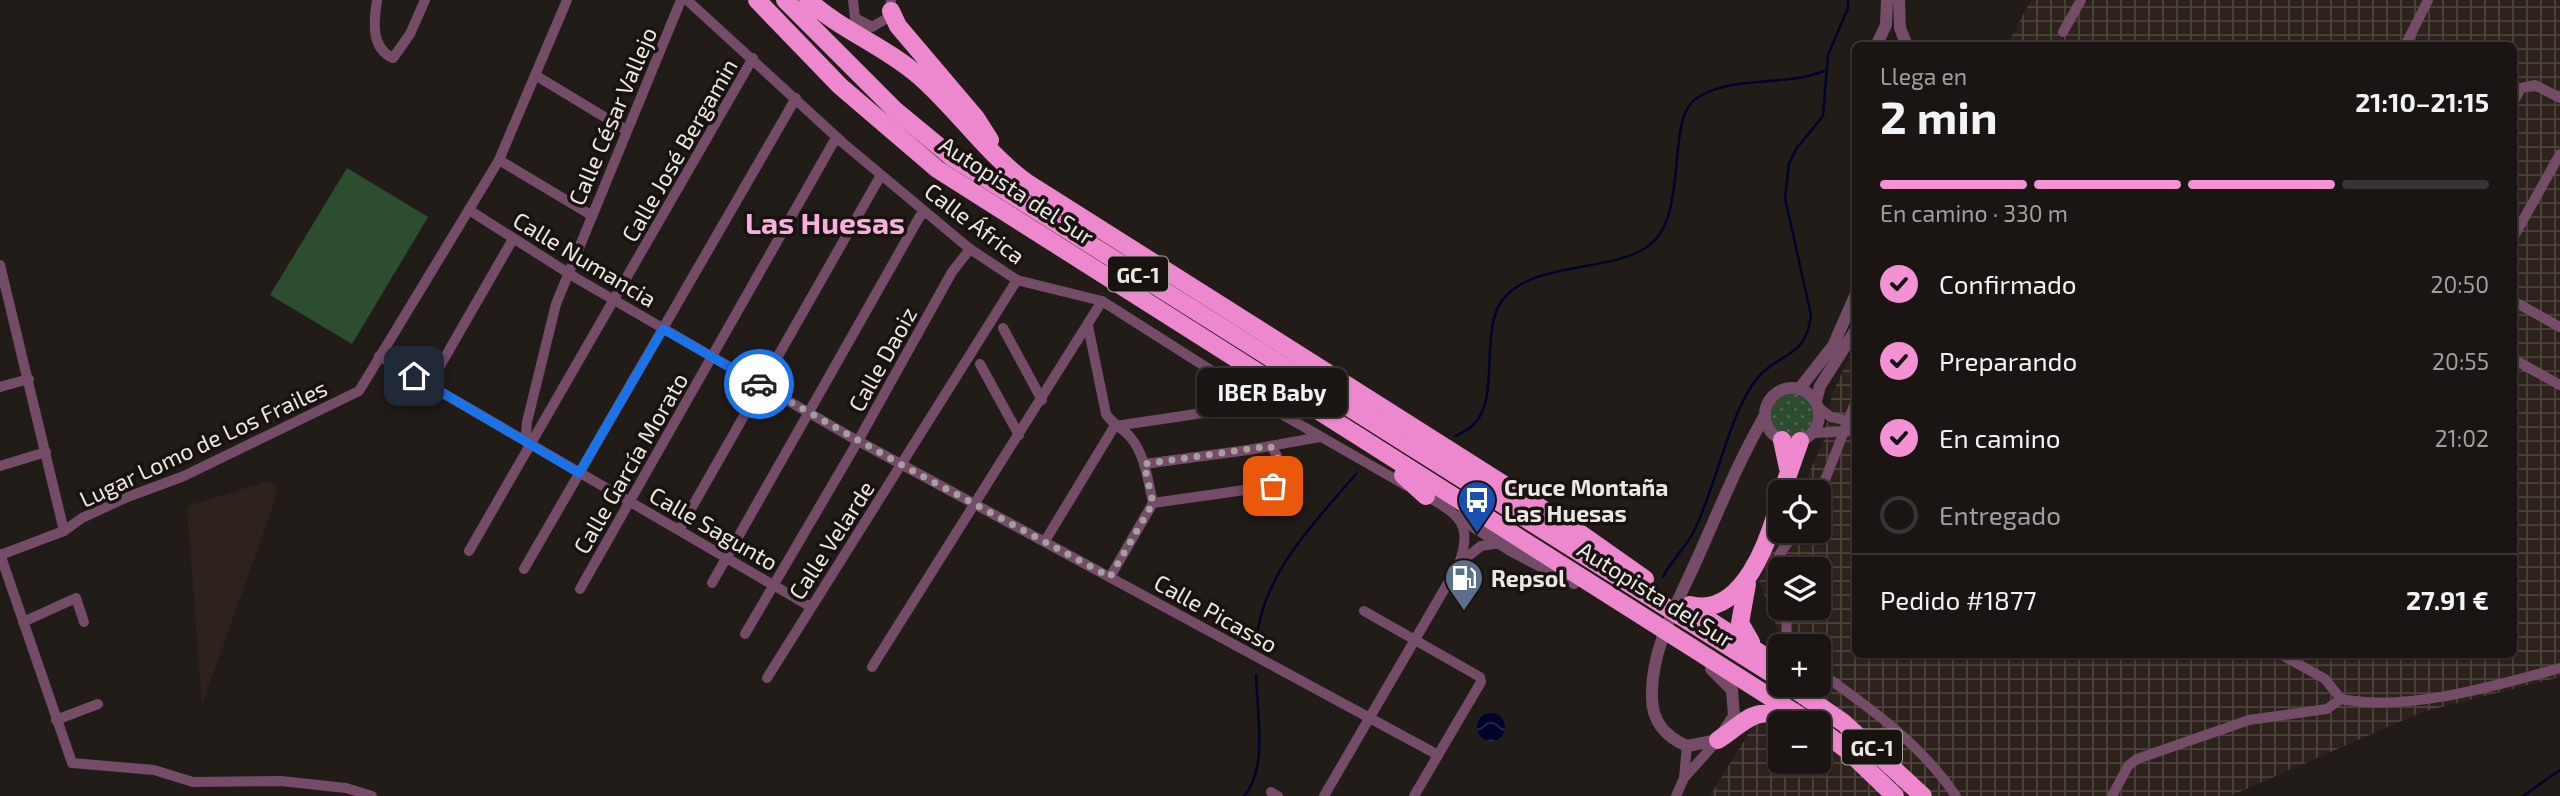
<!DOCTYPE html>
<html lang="es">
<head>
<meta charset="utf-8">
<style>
  body { margin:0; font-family:"Exo 2",sans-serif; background:#272221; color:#f1f3f6; height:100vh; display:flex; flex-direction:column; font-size:26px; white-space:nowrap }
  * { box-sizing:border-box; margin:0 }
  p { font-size:23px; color:#9f9fa0 }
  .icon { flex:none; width:38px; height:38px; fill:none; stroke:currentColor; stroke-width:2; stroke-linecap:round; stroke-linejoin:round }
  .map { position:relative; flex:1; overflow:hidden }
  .side { position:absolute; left:1852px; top:42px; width:665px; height:616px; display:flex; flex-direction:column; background:#1a1513; border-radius:10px; box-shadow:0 2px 5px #0004,0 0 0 2px #383433 }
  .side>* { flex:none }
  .buttons { position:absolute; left:1768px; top:480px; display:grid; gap:14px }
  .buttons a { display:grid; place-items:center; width:63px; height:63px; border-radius:10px; background:#1a1513; box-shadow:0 2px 5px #0004,0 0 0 2px #383433; font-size:35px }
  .pin { position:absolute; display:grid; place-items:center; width:60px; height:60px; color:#fff; margin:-30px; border-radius:14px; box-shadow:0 4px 10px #0006 }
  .courier { position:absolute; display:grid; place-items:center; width:70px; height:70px; margin:-35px; border:5px solid #1a73e8; border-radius:50%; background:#fff; color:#222; box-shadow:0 2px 9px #0007 }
  .bubble { position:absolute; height:49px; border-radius:10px; background:#1a1513; box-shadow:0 2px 5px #0004,0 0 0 2px #383433; font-size:23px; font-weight:700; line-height:49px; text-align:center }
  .head em { font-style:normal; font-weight:700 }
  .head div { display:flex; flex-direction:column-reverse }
  .head { display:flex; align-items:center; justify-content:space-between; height:119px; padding:0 28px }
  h1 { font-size:46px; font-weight:700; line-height:52px }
  .bar { display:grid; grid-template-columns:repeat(4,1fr); gap:10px 7px; align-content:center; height:84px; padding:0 28px }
  .bar i { height:9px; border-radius:5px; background:#383433 }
  .bar .active { background:#f491d4 }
  .bar p { grid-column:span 4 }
  .line { display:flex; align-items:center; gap:18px; padding:0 28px; border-top:2px solid #383433 }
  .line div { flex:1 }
  ol { padding:0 28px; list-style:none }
  li { display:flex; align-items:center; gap:21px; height:77px }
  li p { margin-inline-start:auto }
  li .icon { padding:7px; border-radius:50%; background:#f491d4; color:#111; stroke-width:4 }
  li:last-child { color:#9f9fa0 }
  li i { width:38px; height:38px; border:4px solid #383433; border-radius:50% }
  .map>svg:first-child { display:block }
  .built { fill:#2e231c }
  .industrial { fill:url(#industrial-grid); fill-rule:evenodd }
  .grass { fill:url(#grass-dots) }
  .pitch { fill:#2d4d30 }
  .water { fill:url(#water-waves) }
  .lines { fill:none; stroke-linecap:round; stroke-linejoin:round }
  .stream { stroke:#00042d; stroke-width:2.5 }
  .minor { stroke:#744c67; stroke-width:10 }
  .tertiary { stroke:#744c67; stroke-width:12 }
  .motorway { stroke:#ed88ce; stroke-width:18 }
  .done { stroke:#a5a09e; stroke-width:7; stroke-dasharray:0 12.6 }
  .route { stroke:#1a73e8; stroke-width:9 }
  .labels { text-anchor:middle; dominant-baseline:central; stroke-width:7; stroke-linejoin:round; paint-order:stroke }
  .shield { fill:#191310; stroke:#aca7a5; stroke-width:2 }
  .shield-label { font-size:21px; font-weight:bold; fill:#ebe7e5 }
  .street-label { font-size:23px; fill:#ebe7e5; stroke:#191310 }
  .poi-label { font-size:23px; font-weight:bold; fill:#ebe7e5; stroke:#191310; text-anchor:start }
  .district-label { font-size:30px; font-weight:bold; fill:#f7b0de; stroke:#191310 }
</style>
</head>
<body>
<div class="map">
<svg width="2560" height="796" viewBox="0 0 2560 796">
  <defs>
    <pattern id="industrial-grid" width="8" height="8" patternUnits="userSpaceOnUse" patternTransform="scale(1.75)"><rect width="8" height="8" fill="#2e231c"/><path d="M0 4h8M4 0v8" fill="none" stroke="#4c433d"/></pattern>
    <pattern id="grass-dots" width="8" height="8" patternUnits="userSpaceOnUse" patternTransform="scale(1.75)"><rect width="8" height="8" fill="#2d4d30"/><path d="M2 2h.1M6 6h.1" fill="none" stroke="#4c674e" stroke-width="1.8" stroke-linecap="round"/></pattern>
    <pattern id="water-waves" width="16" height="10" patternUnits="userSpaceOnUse" patternTransform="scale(1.75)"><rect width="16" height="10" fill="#00042d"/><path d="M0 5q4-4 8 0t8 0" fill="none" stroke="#25294b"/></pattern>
  </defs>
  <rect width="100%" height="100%" fill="#221c19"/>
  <path class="built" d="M266,482L277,485L273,506L202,704L187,506Z"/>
  <path class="industrial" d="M2031,0H2560V677L2422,712L2230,796H1710L1780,683L1818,684V646H1784L1759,581L1782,530H1818V492H1800L1823,443L1832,394L1855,345V654H2513V46L2007,45ZM1780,569H1818V607H1780ZM1780,723H1818V761H1780Z"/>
  <circle class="grass" cx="1792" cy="415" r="21"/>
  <path class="pitch" d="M347,168L428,217L352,344L270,295Z"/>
  <circle class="water" cx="1491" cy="727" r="14"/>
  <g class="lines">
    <g class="stream">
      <path d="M1456,436C1462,433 1469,429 1474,424C1500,399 1480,334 1501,302C1528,262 1606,272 1644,249C1694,219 1661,115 1700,96C1738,75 1784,87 1824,71"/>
      <path d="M1663,577C1671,561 1684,549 1693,533C1715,492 1731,404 1761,374C1784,351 1806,357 1811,315L1785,198L1789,164L1796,149L1823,116L1828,55L1848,8V0"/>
      <path d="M1257,636C1265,571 1315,522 1356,474"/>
      <path d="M1244,796C1268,771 1257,710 1256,675"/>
      <path d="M2523,796L2560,770"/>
    </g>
    <g class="minor">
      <path d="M377,0C374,20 370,48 393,58L410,34L425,0"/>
      <path d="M687,0L843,143L970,249L1017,280L1102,301L1264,404L1407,486"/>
      <path d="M853,0L855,18L872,27L889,17L891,0"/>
      <path d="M2063,32L2081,0"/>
      <path d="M2405,46L2428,0"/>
      <path d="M535,75L626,130"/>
      <path d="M2513,103L2521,88L2535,85L2560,98"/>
      <path d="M499,160L591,215"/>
      <path d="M469,210L576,278L849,436L1438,755"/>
      <path d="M2513,238L2560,154"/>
      <path d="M0,265L64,531"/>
      <path d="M2513,301L2560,327"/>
      <path d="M1088,326L1106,414C1113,425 1123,428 1131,438C1145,455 1148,481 1153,503"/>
      <path d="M1003,328L1042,400"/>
      <path d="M379,356L811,607"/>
      <path d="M2513,359L2560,385"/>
      <path d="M980,364L1019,435"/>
      <path d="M429,385L513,239"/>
      <path d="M0,387L29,379"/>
      <path d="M1818,407L1831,417L1855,422"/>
      <path d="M1115,426L1264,404"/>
      <path d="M1812,433L1855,431"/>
      <path d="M531,444L526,434L527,422L556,304L681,0"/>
      <path d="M1144,464L1248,450L1320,437"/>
      <path d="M0,466L46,452"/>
      <path d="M1818,498L1855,403"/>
      <path d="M1153,503L1273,486C1285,477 1280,456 1270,446"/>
      <path d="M679,530L881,175"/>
      <path d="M1045,541L1114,427"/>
      <path d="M469,551L753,58"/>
      <path d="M0,554L72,763L154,770L193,782L281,781L346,788L372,796"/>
      <path d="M0,555L64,531L82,518L125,498L184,476L359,391L499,160L567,0"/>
      <path d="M1462,561L1481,546L1500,543"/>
      <path d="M524,569L796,98"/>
      <path d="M1110,577L1153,503"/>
      <path d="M712,583L920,216L925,213"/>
      <path d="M1780,585C1772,554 1780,553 1799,530"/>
      <path d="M580,589L833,143L838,138"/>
      <path d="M1786,607L1787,646"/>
      <path d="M1364,611L1480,677L1481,682L1414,796"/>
      <path d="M23,622L76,598L84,622"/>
      <path d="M745,634L858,441L952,272L970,249"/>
      <path d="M2280,654L2325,679L2341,699"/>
      <path d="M872,667L1102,301"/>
      <path d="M1818,671C1869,707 1921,744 1956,796"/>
      <path d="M767,678L1017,280"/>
      <path d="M56,720L98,704"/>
      <path d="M1684,778L1718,740"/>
      <path d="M1271,792L1278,796"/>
      <path d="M1324,796L1459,564C1474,522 1458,515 1424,494"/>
      <path d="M1676,796L1684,778L1687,746"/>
      <path d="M2112,796L2128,766L2137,759L2249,720L2327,709L2341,699C2407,712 2495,686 2560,668"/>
    </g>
    <g class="tertiary">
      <path d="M1899,0L1900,28L1907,46"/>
      <path d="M1877,44L1886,25L1887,0"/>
      <circle cx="1792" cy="415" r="27"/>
      <path d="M1800,388L1833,346L1855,296"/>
      <path d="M1816,401L1820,386L1855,331"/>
      <path d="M1459,517L1512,551L1574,583"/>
      <path d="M1711,669L1732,690L1734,716L1718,740L1687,746C1666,737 1652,721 1652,698C1650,649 1679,600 1698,557C1719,510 1738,462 1764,417"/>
    </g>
    <g class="motorway">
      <path d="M757,0L840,86L937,169L1811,723"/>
      <path d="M785,0L896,111L953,158L1780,679"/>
      <path d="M808,0C842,31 885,46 919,76C957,109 985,152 1026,182L1574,529L1645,579"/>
      <path d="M891,11L898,26L976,118L990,140"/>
      <path d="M1782,440L1788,468"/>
      <path d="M1403,475L1426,496"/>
      <path d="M1782,492L1800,441"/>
      <path d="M1747,584L1740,623L1751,642"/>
      <path d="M1690,605C1743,619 1770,538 1780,499"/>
      <path d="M1695,611L1780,666"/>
      <path d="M1787,684L1844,723L1923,796"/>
      <path d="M1818,728L1847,750L1895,796"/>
      <path d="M1718,740C1745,723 1753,704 1788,719"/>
    </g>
  </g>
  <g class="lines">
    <path class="done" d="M759,384L902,465L1110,577L1153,503L1144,464L1270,446C1280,456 1285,477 1273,486"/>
    <path class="route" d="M414,376L579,473L663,329L759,384"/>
  </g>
  <defs>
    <symbol id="bus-pin" viewBox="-11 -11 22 30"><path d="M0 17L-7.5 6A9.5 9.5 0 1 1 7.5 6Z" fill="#1a4fb4" stroke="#191310"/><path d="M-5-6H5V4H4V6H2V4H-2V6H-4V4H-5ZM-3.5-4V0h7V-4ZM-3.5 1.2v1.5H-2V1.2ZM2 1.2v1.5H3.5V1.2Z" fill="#fff"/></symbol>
    <symbol id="fuel-pin" viewBox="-11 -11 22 30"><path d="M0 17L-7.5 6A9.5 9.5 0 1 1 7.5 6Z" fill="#5c6f8a" stroke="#191310"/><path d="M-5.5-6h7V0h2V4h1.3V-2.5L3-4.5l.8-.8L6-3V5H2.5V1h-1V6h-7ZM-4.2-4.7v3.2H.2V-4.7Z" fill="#fff"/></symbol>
  </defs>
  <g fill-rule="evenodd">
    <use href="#bus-pin" x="1455" y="478" width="44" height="60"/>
    <use href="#fuel-pin" x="1442" y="556" width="44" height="60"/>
  </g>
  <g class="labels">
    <g class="shield">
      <rect x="1108" y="256.5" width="60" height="35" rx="5"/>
      <rect x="1842" y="729.5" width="60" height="35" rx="5"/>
    </g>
    <g class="shield-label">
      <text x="1138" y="274">GC-1</text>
      <text x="1872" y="747">GC-1</text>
    </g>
    <g class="street-label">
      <text transform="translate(612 116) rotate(-67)">Calle César Vallejo</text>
      <text transform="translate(679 150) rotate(-60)">Calle José Bergamin</text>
      <text transform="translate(1017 190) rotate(33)">Autopista del Sur</text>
      <text transform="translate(975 223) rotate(37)">Calle África</text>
      <text transform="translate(585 259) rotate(31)">Calle Numancia</text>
      <text transform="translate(882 359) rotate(-61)">Calle Daoiz</text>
      <text transform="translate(203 443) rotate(-25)">Lugar Lomo de Los Frailes</text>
      <text transform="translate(630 463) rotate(-60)">Calle García Morato</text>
      <text transform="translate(714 528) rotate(30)">Calle Sagunto</text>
      <text transform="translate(831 540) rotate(-57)">Calle Velarde</text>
      <text transform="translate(1656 594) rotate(32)">Autopista del Sur</text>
      <text transform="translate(1216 613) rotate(29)">Calle Picasso</text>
    </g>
    <g class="poi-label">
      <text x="1504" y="487">Cruce Montaña<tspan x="1504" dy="26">Las Huesas</tspan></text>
      <text x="1491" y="578">Repsol</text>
    </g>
    <g class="district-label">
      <text x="825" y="222">Las Huesas</text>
    </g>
  </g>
</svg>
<div class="buttons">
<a><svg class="icon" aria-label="locate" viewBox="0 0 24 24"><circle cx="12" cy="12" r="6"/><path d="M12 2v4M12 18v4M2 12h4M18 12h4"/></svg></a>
<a><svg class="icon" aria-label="layers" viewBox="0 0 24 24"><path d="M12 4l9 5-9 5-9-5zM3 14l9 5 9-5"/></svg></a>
<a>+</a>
<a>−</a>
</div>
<div class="pin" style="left:1273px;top:486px;background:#ea580c"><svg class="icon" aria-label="bag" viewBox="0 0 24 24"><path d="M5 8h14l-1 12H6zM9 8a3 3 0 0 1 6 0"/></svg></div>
<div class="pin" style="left:414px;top:376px;background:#1f2937"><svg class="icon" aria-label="home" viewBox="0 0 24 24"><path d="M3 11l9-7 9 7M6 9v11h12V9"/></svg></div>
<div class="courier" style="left:759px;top:384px"><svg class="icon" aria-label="car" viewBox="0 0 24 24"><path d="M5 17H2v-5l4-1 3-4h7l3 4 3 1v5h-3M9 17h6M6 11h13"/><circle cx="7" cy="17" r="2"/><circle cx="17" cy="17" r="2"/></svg></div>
<div class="bubble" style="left:1197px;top:368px;width:150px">IBER Baby</div>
<section class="side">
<div class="head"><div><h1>2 min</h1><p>Llega en</p></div><em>21:10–21:15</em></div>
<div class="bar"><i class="active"></i><i class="active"></i><i class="active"></i><i></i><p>En camino · 330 m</p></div>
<ol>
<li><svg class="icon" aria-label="check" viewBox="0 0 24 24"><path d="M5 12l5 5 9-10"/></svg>Confirmado<p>20:50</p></li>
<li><svg class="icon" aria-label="check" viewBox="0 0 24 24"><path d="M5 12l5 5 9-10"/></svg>Preparando<p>20:55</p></li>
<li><svg class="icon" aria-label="check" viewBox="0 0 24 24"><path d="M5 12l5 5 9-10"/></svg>En camino<p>21:02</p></li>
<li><i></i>Entregado</li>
</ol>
<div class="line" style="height:91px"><div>Pedido #1877</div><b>27.91 €</b></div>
</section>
</div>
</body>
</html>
